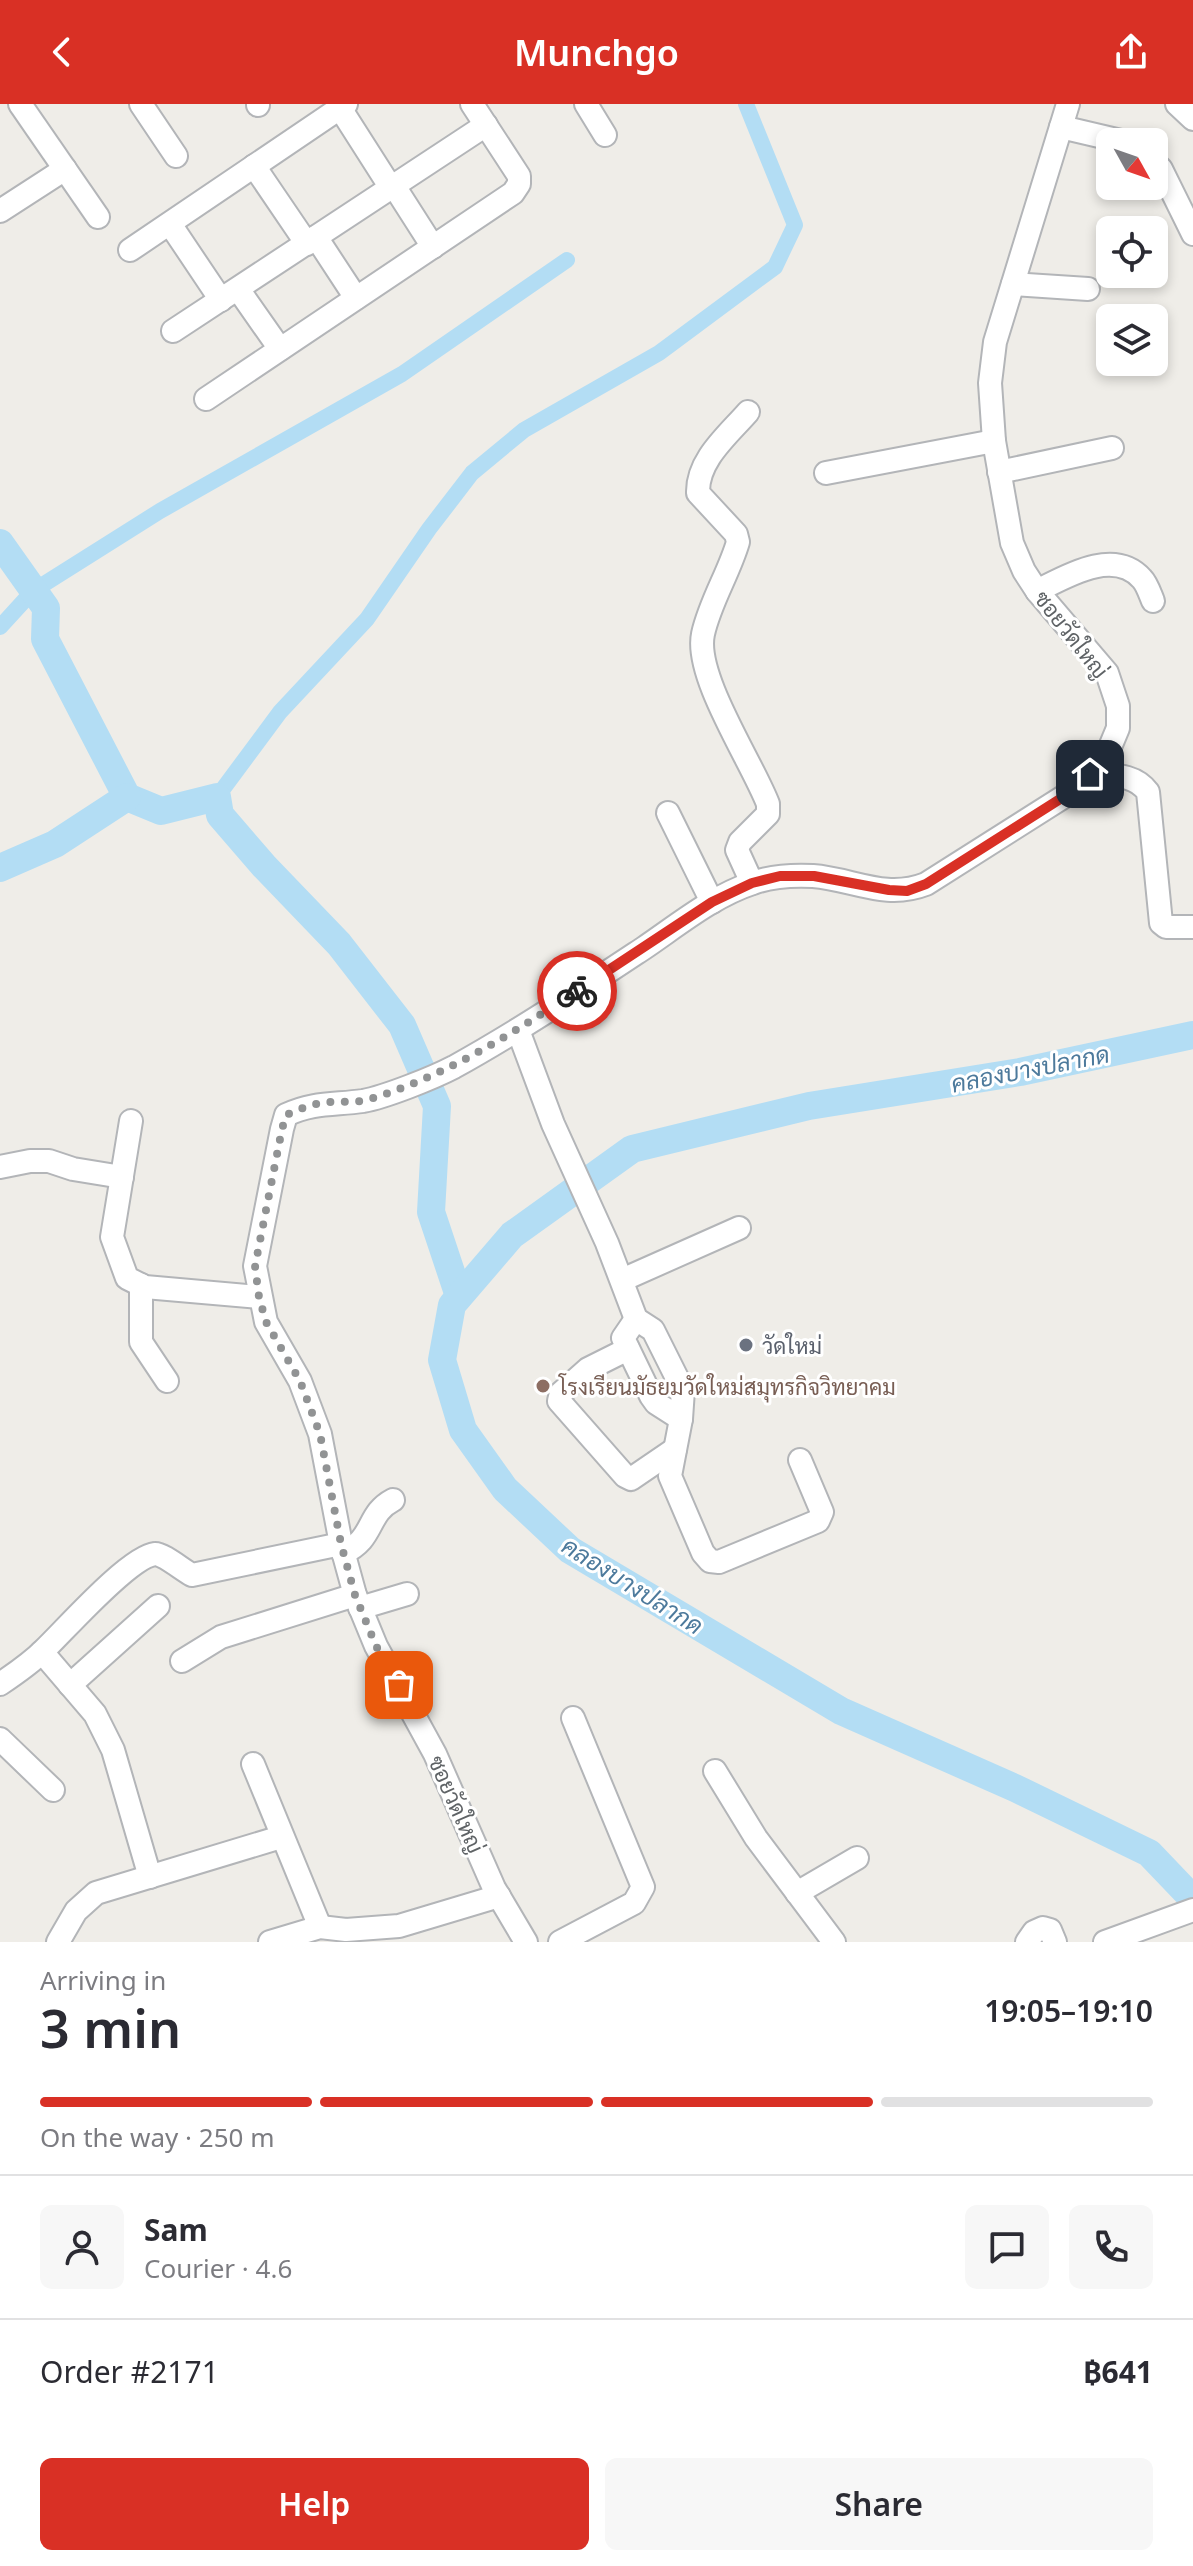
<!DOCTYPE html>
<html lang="en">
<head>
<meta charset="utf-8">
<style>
  body { margin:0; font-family:"Noto Sans",Sarabun,sans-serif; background:#f7f7f7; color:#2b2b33; height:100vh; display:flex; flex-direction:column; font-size:30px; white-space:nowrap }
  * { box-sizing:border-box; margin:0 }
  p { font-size:26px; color:#7c7c81 }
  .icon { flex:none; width:44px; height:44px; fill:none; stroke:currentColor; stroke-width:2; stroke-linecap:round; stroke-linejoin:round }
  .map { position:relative; height:1838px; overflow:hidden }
  .sheet { display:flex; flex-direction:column; background:#fff; flex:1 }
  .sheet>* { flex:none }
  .needle { width:52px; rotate:130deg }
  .controls { position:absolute; left:1096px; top:24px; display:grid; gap:16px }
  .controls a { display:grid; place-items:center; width:72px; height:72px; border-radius:12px; background:#fff; box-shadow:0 4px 12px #0003; font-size:40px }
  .pin { position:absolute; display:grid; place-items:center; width:68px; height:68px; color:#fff; margin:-34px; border-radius:16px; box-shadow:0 4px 12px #0006 }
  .courier { position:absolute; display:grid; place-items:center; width:80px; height:80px; margin:-40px; border:6px solid #d93025; border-radius:50%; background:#fff; color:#222; box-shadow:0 2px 10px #0007 }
  .head em { font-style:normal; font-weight:600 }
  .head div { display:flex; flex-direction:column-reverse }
  .head { display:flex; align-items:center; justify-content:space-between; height:136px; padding:0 40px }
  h1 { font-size:52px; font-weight:600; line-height:60px }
  .bar { display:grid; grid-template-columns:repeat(4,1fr); gap:12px 8px; align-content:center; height:96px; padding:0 40px }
  .bar i { height:10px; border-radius:6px; background:#e1e1e2 }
  .bar .on { background:#d93025 }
  .bar p { grid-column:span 4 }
  .line { display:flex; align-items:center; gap:20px; padding:0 40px; border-top:2px solid #e1e1e2 }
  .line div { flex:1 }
  .round { display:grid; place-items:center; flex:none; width:84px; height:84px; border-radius:12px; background:#f7f7f7 }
  .cta { display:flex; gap:16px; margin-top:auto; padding:16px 40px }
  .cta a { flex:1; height:92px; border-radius:12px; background:#d93025; color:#fff; font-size:32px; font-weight:600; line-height:92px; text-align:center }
  .cta a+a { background:#f7f7f7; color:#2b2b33 }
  header { display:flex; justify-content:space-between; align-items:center; height:104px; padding:0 40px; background:#d93025; color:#fff; font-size:36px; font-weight:600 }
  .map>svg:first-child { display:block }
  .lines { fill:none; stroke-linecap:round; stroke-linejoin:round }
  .canal { stroke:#b3ddf4; stroke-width:16 }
  .river { stroke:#b3ddf4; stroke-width:28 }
  .minor-casing { stroke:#b3b5b8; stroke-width:26 }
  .minor { stroke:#fff; stroke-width:22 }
  .done { stroke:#919394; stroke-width:8; stroke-dasharray:0 14.4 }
  .route { stroke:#d93025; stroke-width:10 }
  .worship-dot { fill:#6b7280; stroke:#fff; stroke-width:3 }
  .education-dot { fill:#8d6e63; stroke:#fff; stroke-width:3 }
  .labels { text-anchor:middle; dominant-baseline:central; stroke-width:6; stroke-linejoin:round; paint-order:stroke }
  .street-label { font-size:22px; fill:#5f6366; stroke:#fff }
  .worship-label { font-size:22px; fill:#5b616d; stroke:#fff; text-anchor:start }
  .education-label { font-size:22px; fill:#785e54; stroke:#fff; text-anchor:start }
  .water-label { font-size:24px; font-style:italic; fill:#4d7a9c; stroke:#fff }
</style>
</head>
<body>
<header><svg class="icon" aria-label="back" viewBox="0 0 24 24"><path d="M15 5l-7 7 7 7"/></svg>Munchgo<svg class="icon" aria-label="share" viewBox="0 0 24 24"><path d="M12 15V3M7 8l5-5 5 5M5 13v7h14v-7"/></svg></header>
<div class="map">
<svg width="1193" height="1838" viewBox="0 0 1193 1838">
  <rect width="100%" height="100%" fill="#efede8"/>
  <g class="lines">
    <g class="canal">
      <path d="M0,523L33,487L160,407L402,270L567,156"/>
      <path d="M217,693L280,608L367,515L429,425L472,369L524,326L659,249L775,163L795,121L746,0"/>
    </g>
    <g class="river">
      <path d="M0,439L46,504L45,535L127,693L161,707L217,693L220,711L264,762L339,840L402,921L437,1002L431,1108L459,1192"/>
      <path d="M0,764L55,740L127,693"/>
      <path d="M1193,931L1020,968L809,1002L632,1045L512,1131L452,1201L442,1256L463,1326L505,1385L570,1446L841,1607L1015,1684L1149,1749L1193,1795"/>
    </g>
    <defs>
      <g id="minor">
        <path d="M20,0L98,113"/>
        <path d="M141,0L176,52"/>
        <path d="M258,0V1"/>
        <path d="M586,0L605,31"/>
        <path d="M1177,0L1193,15"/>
        <path d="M340,4L391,84"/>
        <path d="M1061,23L1125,38"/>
        <path d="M1154,58L1161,65L1193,130"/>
        <path d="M254,62L307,140"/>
        <path d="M394,82L433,143"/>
        <path d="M0,107L65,65"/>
        <path d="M170,120L221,196"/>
        <path d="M316,133L356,194"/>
        <path d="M130,146L346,0"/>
        <path d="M1013,180L1088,185"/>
        <path d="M238,185L280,245"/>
        <path d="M173,227L486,21"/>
        <path d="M206,295L513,89L519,80V72L472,0"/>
        <path d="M748,308C728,331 697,356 698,389L736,430L738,438C729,469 710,498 703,530C694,572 752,658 768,700V710L740,738L737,746L752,779"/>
        <path d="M999,368L1112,344"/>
        <path d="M826,369L994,337"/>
        <path d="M1037,487C1065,473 1114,443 1142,475C1147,480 1150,490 1153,497"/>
        <path d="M1090,670C1112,672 1134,669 1148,688L1161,819L1166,823H1193"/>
        <path d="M668,709L712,798"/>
        <path d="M518,926L553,1020L607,1139L636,1215L653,1226L683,1286L681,1315L670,1372L703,1449L710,1457L719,1458L818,1417L822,1408L800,1356"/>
        <path d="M131,1017L112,1133L127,1174L145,1183L259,1193"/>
        <path d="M0,1063L30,1057H49L73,1065L122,1073"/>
        <path d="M622,1176L739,1124"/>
        <path d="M141,1181V1238L167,1277"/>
        <path d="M636,1215L623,1234L651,1292L656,1299L681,1315"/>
        <path d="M628,1245L588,1265L561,1289L559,1297L625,1372L631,1375L675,1345"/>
        <path d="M343,1449C375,1435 366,1410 393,1396"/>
        <path d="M360,1504L407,1490"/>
        <path d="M42,1548L95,1610L113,1646L150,1773"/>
        <path d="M182,1557L221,1533L355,1491"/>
        <path d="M0,1580C15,1570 31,1559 44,1546C65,1526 129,1453 155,1450C162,1449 184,1467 192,1471L341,1440"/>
        <path d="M70,1581L158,1502"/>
        <path d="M0,1635L53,1686"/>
        <path d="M253,1660L320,1823"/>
        <path d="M715,1667L756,1734L834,1838"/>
        <path d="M797,1789L857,1754"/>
        <path d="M58,1838L76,1807L96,1789L281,1733"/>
        <path d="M270,1838L320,1823L346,1826L399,1822L499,1792"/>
        <path d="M526,1838L494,1784L435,1650L376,1542L355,1491L341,1440L320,1330L300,1277L266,1218L255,1162L282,1025L286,1011C313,998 335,1001 363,997C385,993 433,974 454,963C519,927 582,885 644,844C678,821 713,792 753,779C772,772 793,771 813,772C853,775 885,796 926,780L1068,690L1090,670L1108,648L1118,624V602L1107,569L1037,487L1024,467L1012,439L994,337L990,279L995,238L1068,0"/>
        <path d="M560,1838L634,1799L643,1783L573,1614"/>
        <path d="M1027,1838L1034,1828L1043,1824L1050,1826L1055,1838"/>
        <path d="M1105,1838L1193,1806"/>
      </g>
    </defs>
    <use href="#minor" class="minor-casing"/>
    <use href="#minor" class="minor"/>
  </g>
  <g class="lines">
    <path class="done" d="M399,1581L376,1542L355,1491L341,1440L320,1330L300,1277L266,1218L259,1193L255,1162L282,1025L286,1011C297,1006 309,1001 321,999C337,996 354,1000 370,995C446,972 511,930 577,887"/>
    <path class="route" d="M577,887L712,798L752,779L780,772H814L889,786L907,787L926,780L1068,690L1090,670"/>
  </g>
  <circle class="worship-dot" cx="746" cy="1241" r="8"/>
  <circle class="education-dot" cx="543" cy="1282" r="8"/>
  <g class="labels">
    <g class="street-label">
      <text transform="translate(1072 530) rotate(52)">ซอยวัดใหญ่</text>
      <text transform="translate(457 1700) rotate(66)">ซอยวัดใหญ่</text>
    </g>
    <g class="worship-label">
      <text x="762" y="1241">วัดใหม่</text>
    </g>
    <g class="education-label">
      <text x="559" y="1282">โรงเรียนมัธยมวัดใหม่สมุทรกิจวิทยาคม</text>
    </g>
    <g class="water-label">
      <text transform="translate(1030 964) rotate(-11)">คลองบางปลากด</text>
      <text transform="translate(633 1481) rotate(32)">คลองบางปลากด</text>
    </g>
  </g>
</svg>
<div class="controls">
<a><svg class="needle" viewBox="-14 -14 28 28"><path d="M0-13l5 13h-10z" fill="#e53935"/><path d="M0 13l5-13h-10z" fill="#7c7c81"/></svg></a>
<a><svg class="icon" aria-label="locate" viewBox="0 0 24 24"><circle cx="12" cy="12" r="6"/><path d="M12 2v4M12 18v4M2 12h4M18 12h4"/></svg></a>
<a><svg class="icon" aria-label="layers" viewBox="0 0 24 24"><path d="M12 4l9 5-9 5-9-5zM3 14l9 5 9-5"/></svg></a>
</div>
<div class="pin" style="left:399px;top:1581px;background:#ea580c"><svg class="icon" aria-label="bag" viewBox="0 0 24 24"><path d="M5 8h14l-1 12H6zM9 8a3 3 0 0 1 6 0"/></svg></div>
<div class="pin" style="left:1090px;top:670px;background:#1f2937"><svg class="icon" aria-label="home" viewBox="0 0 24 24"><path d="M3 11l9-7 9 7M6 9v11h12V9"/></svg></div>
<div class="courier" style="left:577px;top:887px"><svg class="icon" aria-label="bike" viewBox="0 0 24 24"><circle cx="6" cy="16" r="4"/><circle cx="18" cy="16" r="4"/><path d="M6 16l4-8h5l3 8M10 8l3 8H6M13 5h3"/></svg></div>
</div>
<section class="sheet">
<div class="head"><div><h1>3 min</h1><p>Arriving in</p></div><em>19:05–19:10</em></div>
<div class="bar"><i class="on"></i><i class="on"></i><i class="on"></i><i></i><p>On the way · 250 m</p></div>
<div class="line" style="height:144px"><a class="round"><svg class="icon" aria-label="person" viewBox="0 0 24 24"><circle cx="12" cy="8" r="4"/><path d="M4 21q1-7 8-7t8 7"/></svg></a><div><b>Sam</b><p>Courier · 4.6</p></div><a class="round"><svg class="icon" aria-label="chat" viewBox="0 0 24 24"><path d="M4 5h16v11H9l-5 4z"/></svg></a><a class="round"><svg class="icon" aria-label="phone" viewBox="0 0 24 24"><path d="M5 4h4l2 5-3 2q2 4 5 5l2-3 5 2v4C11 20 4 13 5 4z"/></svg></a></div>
<div class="line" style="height:104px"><div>Order #2171</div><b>฿641</b></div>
<div class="cta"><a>Help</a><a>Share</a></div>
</section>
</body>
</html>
